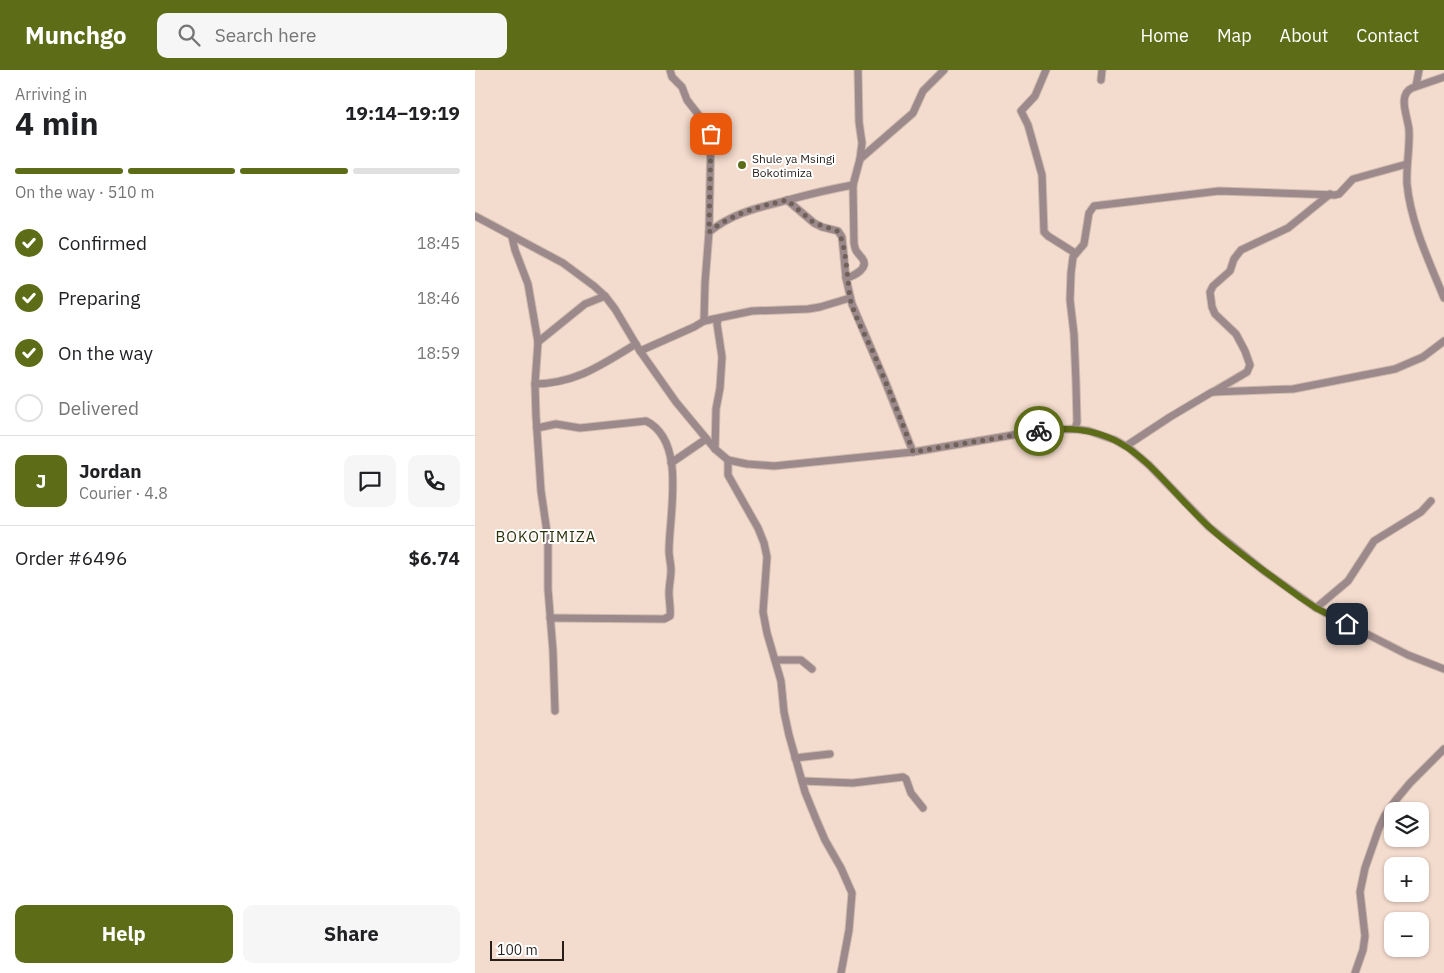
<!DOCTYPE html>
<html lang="en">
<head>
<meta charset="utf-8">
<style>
  body { margin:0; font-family:"IBM Plex Sans",sans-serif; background:#f6f6f6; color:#202124; height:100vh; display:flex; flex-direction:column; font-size:19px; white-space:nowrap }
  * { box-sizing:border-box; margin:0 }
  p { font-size:16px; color:#757577 }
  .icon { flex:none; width:28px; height:28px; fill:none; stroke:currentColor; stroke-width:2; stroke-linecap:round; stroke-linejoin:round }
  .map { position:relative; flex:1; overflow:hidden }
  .panel { display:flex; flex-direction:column; background:#fff; width:475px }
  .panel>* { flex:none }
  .buttons { position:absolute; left:909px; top:732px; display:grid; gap:10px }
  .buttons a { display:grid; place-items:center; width:45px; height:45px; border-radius:10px; background:#fff; box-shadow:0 1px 4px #0004; font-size:25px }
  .scale { position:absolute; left:15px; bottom:12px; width:74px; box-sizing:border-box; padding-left:5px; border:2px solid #281f1a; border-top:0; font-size:14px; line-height:18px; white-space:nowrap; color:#281f1a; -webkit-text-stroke:4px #fff; paint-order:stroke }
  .pin { position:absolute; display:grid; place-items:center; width:42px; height:42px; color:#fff; margin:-21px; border-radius:10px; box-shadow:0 2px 8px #0006 }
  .courier { position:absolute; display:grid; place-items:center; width:50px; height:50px; margin:-25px; border:4px solid #5d6c16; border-radius:50%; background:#fff; color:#222; box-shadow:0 1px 6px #0007 }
  .head em { font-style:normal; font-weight:700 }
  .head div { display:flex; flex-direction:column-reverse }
  .head { display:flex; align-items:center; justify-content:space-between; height:85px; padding:0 15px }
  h1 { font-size:32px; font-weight:700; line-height:38px }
  .bar { display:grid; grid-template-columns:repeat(4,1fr); gap:8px 5px; align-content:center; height:60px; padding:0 15px }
  .bar i { height:6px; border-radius:4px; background:#e0e0e0 }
  .bar .current { background:#5d6c16 }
  .bar p { grid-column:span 4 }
  .line { display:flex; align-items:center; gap:12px; padding:0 15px; border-top:1px solid #e0e0e0 }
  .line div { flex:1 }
  .round { display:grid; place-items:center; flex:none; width:52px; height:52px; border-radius:10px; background:#f6f6f6 }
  ol { padding:0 15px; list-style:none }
  li { display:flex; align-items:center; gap:15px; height:55px }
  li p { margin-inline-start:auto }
  li .icon { padding:5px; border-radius:50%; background:#5d6c16; color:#fff; stroke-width:4 }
  li:last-child { color:#757577 }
  li i { width:28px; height:28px; border:2px solid #e0e0e0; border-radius:50% }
  .cta { display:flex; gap:10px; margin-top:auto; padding:10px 15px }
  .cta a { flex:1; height:58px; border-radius:10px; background:#5d6c16; color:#fff; font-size:20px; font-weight:700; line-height:58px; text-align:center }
  .cta a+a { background:#f6f6f6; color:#202124 }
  header { display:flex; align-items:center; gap:30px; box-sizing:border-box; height:70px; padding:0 25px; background:#5d6c16; color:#fff }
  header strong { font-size:24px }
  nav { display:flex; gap:28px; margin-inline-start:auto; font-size:18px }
  .search { width:350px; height:45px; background:#f6f6f6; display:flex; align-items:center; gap:12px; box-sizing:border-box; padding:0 18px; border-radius:10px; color:#757577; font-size:19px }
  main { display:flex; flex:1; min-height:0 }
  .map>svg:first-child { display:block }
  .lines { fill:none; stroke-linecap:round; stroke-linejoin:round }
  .minor-casing { stroke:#ceb9ad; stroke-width:9 }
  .minor { stroke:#9b898b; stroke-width:7 }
  .done { stroke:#6f6159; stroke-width:5; stroke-dasharray:0 9 }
  .route { stroke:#5d6c16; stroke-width:6 }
  .poi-dot { fill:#5d6c16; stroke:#fff; stroke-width:2 }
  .labels { text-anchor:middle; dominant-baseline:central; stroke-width:4; stroke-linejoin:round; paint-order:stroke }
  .poi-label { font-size:12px; fill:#281f1a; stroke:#fff; text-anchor:start }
  .quarter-label { font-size:15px; letter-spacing:1px; fill:#293008; stroke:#fff }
</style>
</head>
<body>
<header>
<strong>Munchgo</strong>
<div class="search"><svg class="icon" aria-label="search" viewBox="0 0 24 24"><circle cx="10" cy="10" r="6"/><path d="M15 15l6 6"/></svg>Search here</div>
<nav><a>Home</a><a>Map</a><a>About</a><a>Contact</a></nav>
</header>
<main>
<section class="panel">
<div class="head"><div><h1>4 min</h1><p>Arriving in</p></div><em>19:14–19:19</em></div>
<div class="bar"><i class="current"></i><i class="current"></i><i class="current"></i><i></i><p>On the way · 510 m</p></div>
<ol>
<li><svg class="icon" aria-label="check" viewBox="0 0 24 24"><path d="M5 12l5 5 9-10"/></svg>Confirmed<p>18:45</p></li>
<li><svg class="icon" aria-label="check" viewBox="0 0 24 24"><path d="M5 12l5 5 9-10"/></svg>Preparing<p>18:46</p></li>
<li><svg class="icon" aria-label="check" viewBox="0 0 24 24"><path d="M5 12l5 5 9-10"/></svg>On the way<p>18:59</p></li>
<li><i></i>Delivered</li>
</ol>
<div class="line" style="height:90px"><b class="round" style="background:#5d6c16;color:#fff">J</b><div><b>Jordan</b><p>Courier · 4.8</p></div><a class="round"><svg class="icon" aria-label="chat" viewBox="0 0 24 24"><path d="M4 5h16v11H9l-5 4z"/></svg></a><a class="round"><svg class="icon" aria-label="phone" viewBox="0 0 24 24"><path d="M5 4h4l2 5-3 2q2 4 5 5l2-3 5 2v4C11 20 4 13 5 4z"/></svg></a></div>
<div class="line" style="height:65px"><div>Order #6496</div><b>$6.74</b></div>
<div class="cta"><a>Help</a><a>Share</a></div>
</section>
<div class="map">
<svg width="969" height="903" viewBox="0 0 969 903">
  <rect width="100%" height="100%" fill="#f3dbcd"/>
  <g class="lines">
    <defs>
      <g id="minor">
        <path d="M195,0L197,7L207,17L212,30L233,57L236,64L234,162L230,213L229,251"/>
        <path d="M571,0L560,26L546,41L553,55L567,105L569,162L573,166L600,183"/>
        <path d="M969,7L937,18C922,25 933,47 934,60C935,78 931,96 932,114C936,154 954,191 969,228"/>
        <path d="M626,10L627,0"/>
        <path d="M941,16L944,0"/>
        <path d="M385,89L438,43L448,21L469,0"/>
        <path d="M312,130L339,153L347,157L363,161L367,167L371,208L377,234L410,311L438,382"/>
        <path d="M0,146L88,193L119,216L130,226L140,239L165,281L201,332L240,379L253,390L272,394L299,396L438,382L567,360L600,359L614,361L640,370L654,378L674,395L734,457L789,501L841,538L933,585L969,599"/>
        <path d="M234,162C259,142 283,138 313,130C335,124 356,119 378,115"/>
        <path d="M37,167L40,180L53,214L63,272L60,314L61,346L66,421L73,469V519L78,581L80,641"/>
        <path d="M371,208C379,206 395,198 387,188C382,182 380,181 379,173L378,115L385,89L387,73L384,52L383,0"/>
        <path d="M63,272L110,234L130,226"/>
        <path d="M165,281L219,257L229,251L277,241L333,239L345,237L375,228"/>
        <path d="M60,314C102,313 126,295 161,274"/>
        <path d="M738,322L772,302L775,295L770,281L761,264L740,244L737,237L735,222L738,216L755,201L759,189L766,180L813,158L855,124"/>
        <path d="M62,358L81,354L105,358L171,351C212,371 194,445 194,481C194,487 196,494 196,500C196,508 194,515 194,523C194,531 196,539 195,546L189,549L75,548"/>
        <path d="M600,359L602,352L601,313L599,264L595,230L596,203L598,187L609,174L614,143L619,136L744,121L860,125L864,124L878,109L932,94"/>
        <path d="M651,376L695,347L737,322L818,319L920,299L948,287L969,271"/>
        <path d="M240,379L241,339L245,318L247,287L242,254L243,249"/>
        <path d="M253,390V405L283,458L289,473L292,487L288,542L292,563L306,611L309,642L314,665L330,722L341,749L350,770L366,798L377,823L374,860L366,903"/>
        <path d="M196,393L231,369"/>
        <path d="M841,538L873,511L899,471L946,442L956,431"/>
        <path d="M301,590H326L337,599"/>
        <path d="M320,688L355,684"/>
        <path d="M327,711L378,713L428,707L431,709L436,723L448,738"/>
        <path d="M880,903L888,880L890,866L885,822L890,798L904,758L910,745L920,731L935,713L969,679"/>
      </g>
    </defs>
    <use href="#minor" class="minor-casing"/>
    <use href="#minor" class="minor"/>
  </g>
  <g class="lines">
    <path class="done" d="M236,64L234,162C258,143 283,137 312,130L339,153L362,161C372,170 372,217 376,232C382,252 393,270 401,289C414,320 427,351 438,382L564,361"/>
    <path class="route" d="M564,361C653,347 678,405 733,456C761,482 795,505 826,528L841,538L872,554"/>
  </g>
  <circle class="poi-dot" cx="267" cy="95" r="5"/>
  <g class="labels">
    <g class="poi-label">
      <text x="277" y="88">Shule ya Msingi<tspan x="277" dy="14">Bokotimiza</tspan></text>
    </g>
    <g class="quarter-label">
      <text x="71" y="466">BOKOTIMIZA</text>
    </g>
  </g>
</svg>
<div class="buttons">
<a><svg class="icon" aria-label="layers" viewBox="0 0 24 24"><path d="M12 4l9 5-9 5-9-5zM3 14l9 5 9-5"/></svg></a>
<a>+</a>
<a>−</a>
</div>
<div class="scale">100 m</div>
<div class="pin" style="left:236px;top:64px;background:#ea580c"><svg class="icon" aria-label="bag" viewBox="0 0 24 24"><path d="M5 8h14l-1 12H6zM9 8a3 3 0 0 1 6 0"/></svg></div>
<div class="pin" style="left:872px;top:554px;background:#1f2937"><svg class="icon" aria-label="home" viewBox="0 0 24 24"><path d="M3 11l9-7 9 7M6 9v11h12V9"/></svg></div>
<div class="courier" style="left:564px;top:361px"><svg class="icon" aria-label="bike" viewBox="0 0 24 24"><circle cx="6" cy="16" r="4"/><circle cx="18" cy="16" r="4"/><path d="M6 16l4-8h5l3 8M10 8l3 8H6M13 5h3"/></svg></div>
</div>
</main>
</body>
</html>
